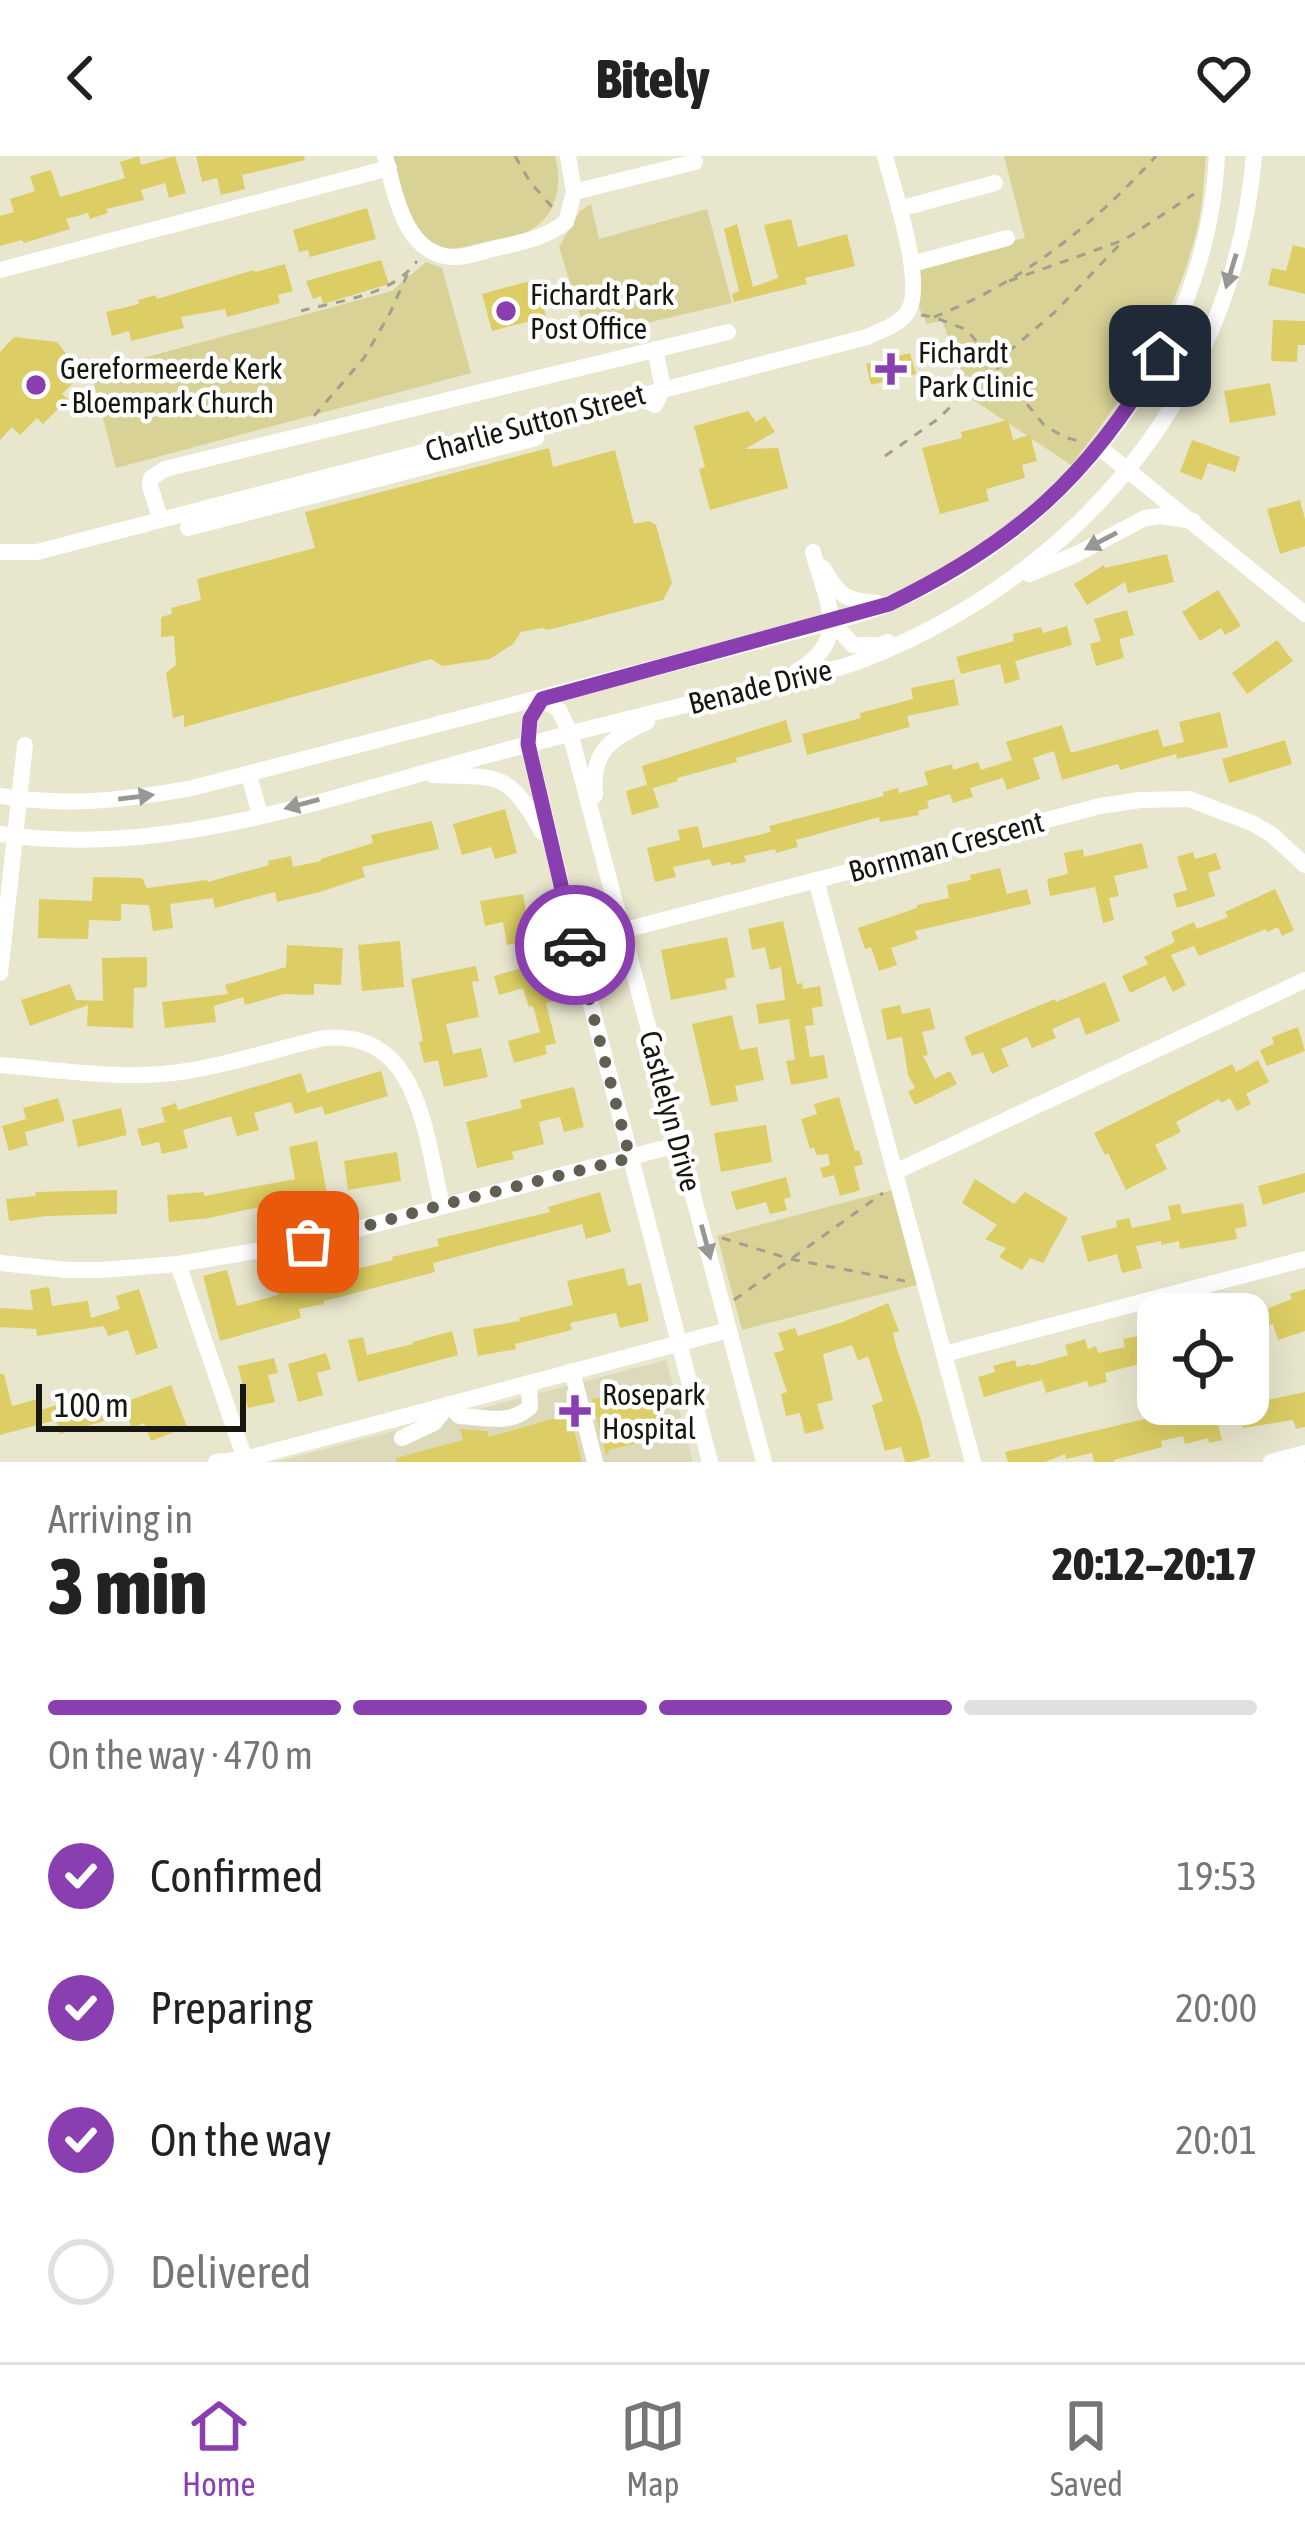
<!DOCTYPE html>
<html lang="en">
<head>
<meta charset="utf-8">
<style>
  body { margin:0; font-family:"Asap Condensed",sans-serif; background:#f6f6f6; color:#222; height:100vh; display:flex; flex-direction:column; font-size:45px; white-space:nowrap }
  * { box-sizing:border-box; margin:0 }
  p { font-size:39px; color:#767676 }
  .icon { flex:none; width:66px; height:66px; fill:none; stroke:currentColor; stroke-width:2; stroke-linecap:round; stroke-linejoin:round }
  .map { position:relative; height:1306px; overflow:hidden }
  .side { display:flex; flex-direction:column; background:#fff; flex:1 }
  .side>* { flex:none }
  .tools { position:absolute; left:1137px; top:1137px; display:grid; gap:24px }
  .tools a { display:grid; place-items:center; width:132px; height:132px; border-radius:24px; background:#fff; box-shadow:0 12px 48px #0002; font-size:60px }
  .scale { position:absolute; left:36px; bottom:30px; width:210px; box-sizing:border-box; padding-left:12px; border:6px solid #18170f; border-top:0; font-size:33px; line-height:42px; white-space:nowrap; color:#18170f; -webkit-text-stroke:9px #fff; paint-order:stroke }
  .pin { position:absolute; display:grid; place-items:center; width:102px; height:102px; color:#fff; margin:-51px; border-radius:24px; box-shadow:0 6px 18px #0006 }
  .courier { position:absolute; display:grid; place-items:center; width:120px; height:120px; margin:-60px; border:9px solid #8a3fb1; border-radius:50%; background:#fff; color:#222; box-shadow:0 3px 15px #0007 }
  .summary em { font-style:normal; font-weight:800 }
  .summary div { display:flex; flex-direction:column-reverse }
  .summary { display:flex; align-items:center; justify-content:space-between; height:204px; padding:0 48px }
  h1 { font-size:78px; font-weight:800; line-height:90px }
  .bar { display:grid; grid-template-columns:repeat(4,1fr); gap:18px 12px; align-content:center; height:144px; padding:0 48px }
  .bar i { height:15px; border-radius:9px; background:#e0e0e0 }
  .bar .current { background:#8a3fb1 }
  .bar p { grid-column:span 4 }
  ol { padding:0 48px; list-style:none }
  li { display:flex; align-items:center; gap:36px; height:132px }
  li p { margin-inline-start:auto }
  li .icon { padding:12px; border-radius:50%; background:#8a3fb1; color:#fff; stroke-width:4 }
  li:last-child { color:#767676 }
  li i { width:66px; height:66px; border:6px solid #e0e0e0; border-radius:50% }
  header { display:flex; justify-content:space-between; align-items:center; height:156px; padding:0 48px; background:#fff; font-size:54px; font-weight:800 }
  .tab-bar { display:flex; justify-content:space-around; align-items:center; height:168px; border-top:3px solid #e0e0e0; background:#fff; font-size:33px; color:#767676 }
  .tab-bar a { display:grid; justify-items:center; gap:6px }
  .tab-bar .current { color:#8a3fb1 }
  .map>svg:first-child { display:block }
  .built { fill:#dddabb }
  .green { fill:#d9d296 }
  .building { fill:#dcce64 }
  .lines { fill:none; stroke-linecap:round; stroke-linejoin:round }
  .path { stroke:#a29f8d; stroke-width:3; stroke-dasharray:9 9; stroke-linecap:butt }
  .minor { stroke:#fff; stroke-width:16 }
  .oneway { fill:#979793 }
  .done { stroke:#615f52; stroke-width:12; stroke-dasharray:0 21.6 }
  .route { stroke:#8a3fb1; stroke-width:15 }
  .poi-dot { fill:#8a3fb1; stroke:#fff; stroke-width:4.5 }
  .labels { text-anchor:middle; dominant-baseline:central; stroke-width:9; stroke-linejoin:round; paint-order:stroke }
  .poi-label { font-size:30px; fill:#18170f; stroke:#fff; text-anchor:start }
  .street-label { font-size:30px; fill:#18170f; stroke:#fff }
</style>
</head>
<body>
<header><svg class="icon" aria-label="back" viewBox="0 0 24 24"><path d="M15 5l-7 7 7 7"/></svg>Bitely<svg class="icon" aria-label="heart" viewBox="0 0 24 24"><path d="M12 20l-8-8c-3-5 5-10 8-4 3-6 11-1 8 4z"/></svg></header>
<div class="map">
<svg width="1305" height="1306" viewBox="0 0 1305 1306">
  <rect width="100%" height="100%" fill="#e9e6ce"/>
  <path class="built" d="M666,1204L693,1306H275Z"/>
  <g class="green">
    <path d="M393,0H555C564,31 555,66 522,78C510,82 496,83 484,86C471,89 451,96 437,91C409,80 400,27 393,0Z"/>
    <path d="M1004,0H1206C1204,21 1203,44 1199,65C1177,160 1131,234 1071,309L972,243L942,165L927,168L914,141L918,110L1025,82Z"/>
    <path d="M591,48L599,83L707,53L732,147L587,181L559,91L580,55Z"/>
    <path d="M426,106L442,112L471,217L116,312L91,216L392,135Z"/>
    <path d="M892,1034L917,1129L742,1174L717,1080Z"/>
  </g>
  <g class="building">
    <path d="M139,0L141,9L175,0L186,37L169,42L165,27L141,34L144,44L106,53L108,57L90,63L88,57L66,63L70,73L24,87L22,84L0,90V60L14,56L10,43L35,35L30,20L51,14L60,41L125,22L120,6Z"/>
    <path d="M196,0H304L305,4L242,19L245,33L221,39L217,22L202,26Z"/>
    <path d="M367,52L376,83L310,101L308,94L299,96L293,74Z"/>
    <path d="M791,63L798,91L847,78L855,110L805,122L807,128L734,146L732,138L739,135L724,73L737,68L753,131L778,122L764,69Z"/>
    <path d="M1293,89L1305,92V138L1268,129L1272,112L1286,115Z"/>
    <path d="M381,104L389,128L323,148L321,140L313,143L306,125Z"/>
    <path d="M285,108L293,135L278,139L280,147L227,161L225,153L181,161L184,172L131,185L129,175L112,180L106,156L139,148L138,144L156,139L157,143L254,114L255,116Z"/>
    <path d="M537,123L546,161L492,175L482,138Z"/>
    <path d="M1273,164L1305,165V189H1298L1297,206L1271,205Z"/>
    <path d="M14,181L57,186L74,208L71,211L80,220L62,238L68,243L43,268L37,262L20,279L12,271L0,284V196Z"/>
    <path d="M910,197L916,218L871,229L866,208Z"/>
    <path d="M1270,227L1276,259L1230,267L1224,235Z"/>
    <path d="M748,255L756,266L765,260L775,276L745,293L778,292L788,332L710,354L699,313L705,311L694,270Z"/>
    <path d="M1008,264L1013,284L1030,279L1037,305L1022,309L1025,322L986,333L989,345L940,358L922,292L962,282L961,276Z"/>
    <path d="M1192,284L1240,301L1235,316L1208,307L1202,324L1180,316Z"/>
    <path d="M549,292L553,311L615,294L634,368L649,365L656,369L672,427L663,444L548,474L542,472L521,476L513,488L490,503L442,510L431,503L184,571V559L173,562L166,517L176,509L174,480L161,481V461L172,458L171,452L201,444L197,423L315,392L305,356Z"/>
    <path d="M1300,344L1305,363V390L1280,398L1267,353Z"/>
    <path d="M1167,398L1174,426L1128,437L1125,426L1087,449L1074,428L1104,409L1105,412Z"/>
    <path d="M1218,434L1241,470L1225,479L1221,472L1200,485L1182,456Z"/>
    <path d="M1127,454L1134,479L1119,483L1124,502L1096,510L1090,488L1101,485L1094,463Z"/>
    <path d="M1067,470L1072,489L1015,505L1020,523L1005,528L1000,508L961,518L956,501L1014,485L1013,478L1041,471L1043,477Z"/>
    <path d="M1277,484L1293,505L1247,538L1232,517Z"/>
    <path d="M954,523L959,549L907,560L910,571L807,599L802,578L861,562L860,557L913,543L911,532Z"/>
    <path d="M1220,556L1228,591L1177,603L1176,598L1120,614L1118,608L1062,624L1054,595L1033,602L1040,623L1007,634L1003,622L970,632L973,641L953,647L950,638L927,645L929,652L918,655L919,659L880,666L879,661L796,684L798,691L776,697L775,693L744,700L746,706L731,709L730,706L712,710L710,703L673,711L676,721L655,726L647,692L680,684L678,674L698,670L703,692L771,676L769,670L884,640L883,636L898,632L899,637L928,629L924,616L952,608L953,614L978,606L981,614L1012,604L1006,586L1062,569L1071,597L1158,573L1163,591L1184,586L1179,566Z"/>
    <path d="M786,564L792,586L736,602L737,606L677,622L678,625L653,632L659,651L632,659L626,635L647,629L642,610Z"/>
    <path d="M1285,584L1292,608L1229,627L1222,603Z"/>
    <path d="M505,653L517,697L495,703L491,691L462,699L453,668Z"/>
    <path d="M432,665L439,693L362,711L365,721L320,736L277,746L275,736L215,752L213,742L170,748L173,772L153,775L149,749L121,748V765L89,764L88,783L38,782L39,743L92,745L93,721L142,722L147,732L207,724L208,726L269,709L268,705L291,700L293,711L321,705V703L373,687L371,679Z"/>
    <path d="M1142,687L1148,712L1114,720L1119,740L1109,742L1114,764L1103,767L1095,731L1050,740L1047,723L1068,718L1064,697L1083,693L1084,701Z"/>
    <path d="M1193,696L1195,703L1216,697L1221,713L1208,717L1215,740L1177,752L1173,738L1187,734L1177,701Z"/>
    <path d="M1000,712L1007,738L1027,733L1031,748L915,775L918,783L891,792L897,809L879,815L871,791L865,793L858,772L917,752V749L949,742L947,729L971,724L970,719Z"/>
    <path d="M1275,733L1294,774L1282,780L1278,771L1267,776L1266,773L1199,800L1194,790L1171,799L1186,829L1173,836L1165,820L1130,837L1122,820L1148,808L1144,801L1175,786L1171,776L1194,766L1197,773L1228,761L1225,756Z"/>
    <path d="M523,738L531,785L507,789L503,766L485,770L480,745Z"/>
    <path d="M783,765L797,828L802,827L803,833L820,830L823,850L812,852L814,869L805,870L810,901L824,899L828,922L791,929L786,905L795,904L789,863L759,868L756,848L785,844L781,811L770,814L765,791L752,794L748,773Z"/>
    <path d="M727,781L735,821L725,823L727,833L671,844L661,794Z"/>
    <path d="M400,785L404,831L362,835L358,789Z"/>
    <path d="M287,789L343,792L341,829L314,828V839L284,838L245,849L243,841L214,850L216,866L165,872L162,846L228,838L225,829L286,811Z"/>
    <path d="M147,801V831L134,832L133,872L87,870L88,849L30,870L21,844L70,828L76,844L103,845L102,802Z"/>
    <path d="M549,804L560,843L546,847L556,887L545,890L547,898L514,907L508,885L540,876L533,850L529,851L523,832L499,839L494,820Z"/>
    <path d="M476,810L479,825L472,826L479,861L446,868L453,898L481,892L488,921L444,931L438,904L424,907L419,886L423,885L411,823Z"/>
    <path d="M1105,826L1120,865L1086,879L1079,861L1052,873L1056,882L1032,892L1027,881L1001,893L1009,910L992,918L983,896L972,900L964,881L1055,843L1056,846Z"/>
    <path d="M900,849L902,858L930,852L935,873L922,876L928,899L923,900L935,923L950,915L957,928L915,949L908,936L915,932L908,919L902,881L887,884L881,853Z"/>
    <path d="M732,859L740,894L757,891L764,924L735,930L738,945L711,950L692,868Z"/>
    <path d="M1298,871L1305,895L1267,910L1260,894L1274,888L1272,881Z"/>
    <path d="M1258,904L1269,926L1246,938L1251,948L1237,955L1230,942L1221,947L1219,943L1176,966L1181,976L1155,989L1167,1013L1126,1034L1108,997L1105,999L1094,977L1232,908L1236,916Z"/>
    <path d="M381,915L388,940L325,959L322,950L295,958L291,946L254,957L259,974L237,980L231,960L183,974L188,992L162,998L159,986L142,990L137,973L165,966L161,952L176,947L178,954L301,917L307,937Z"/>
    <path d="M574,931L584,971L564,976L560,961L539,966L544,988L512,996L514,1003L477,1012L466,966L522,952L520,944Z"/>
    <path d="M839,941L855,995L859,994L863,1008L854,1011L860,1034L840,1040L834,1019L823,1022L820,1012L830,1009L828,998L816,999L814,991L810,993L801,963L817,958L814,948Z"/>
    <path d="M58,942L65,965L25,976L28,989L9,995L2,970L26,963L23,952Z"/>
    <path d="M121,952L127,979L78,991L72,964Z"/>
    <path d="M766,969L772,1006L721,1016L714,977Z"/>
    <path d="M317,985L328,1042L284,1050L283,1046L209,1062L169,1066L167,1039L204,1036V1040L295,1023L289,991Z"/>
    <path d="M397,996L401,1025L348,1034L344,1005Z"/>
    <path d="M1305,1017V1036L1263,1049L1258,1030Z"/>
    <path d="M786,1021L791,1041L784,1043L787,1054L770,1058L766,1046L736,1054L731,1036Z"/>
    <path d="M975,1023L1014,1048L1025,1036L1068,1062L1043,1107L1030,1102L1022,1114L999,1101L1006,1092L985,1083L997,1069L962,1047Z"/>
    <path d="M117,1034V1058L47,1060L9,1065L6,1043L36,1040L35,1036Z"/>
    <path d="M600,1036L611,1076L586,1083L582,1068L433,1107L435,1116L324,1145V1148L299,1153L301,1162L220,1185L203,1120L227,1114L237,1150L278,1139L274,1125L317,1116L319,1122L393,1104L392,1101L439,1090L437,1083L550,1056L548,1051Z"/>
    <path d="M1243,1047L1247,1070L1235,1073L1237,1083L1180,1093L1179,1085L1161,1089V1085L1136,1090L1142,1112L1122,1117L1117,1098L1088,1106L1081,1080L1117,1071L1116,1065L1129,1062L1132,1072L1171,1064L1168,1050L1180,1048L1182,1058Z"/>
    <path d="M624,1112L628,1130L641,1127L649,1165L620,1172L616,1157L570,1167L572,1174L515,1188L516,1193L478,1200L473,1173L520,1165L519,1162L573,1149L567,1125Z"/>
    <path d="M49,1131L52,1150L88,1145L91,1162L120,1153L116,1140L139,1133L158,1192L136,1199L128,1174L108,1180L104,1170L37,1180L36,1173L0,1171V1152L33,1154L30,1134Z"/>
    <path d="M1305,1133V1175L1278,1184L1273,1168L1248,1178V1160L1292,1143L1290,1138Z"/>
    <path d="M888,1147L899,1175L893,1177L896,1190L921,1264L930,1301L910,1306H905L901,1291L885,1295L872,1249L883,1245L868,1200L858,1205L852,1189L823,1198L833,1244L817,1248L824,1273L805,1278L800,1257L786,1260L781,1238L787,1236L774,1197L784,1194L778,1177L795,1172L798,1180L843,1166Z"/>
    <path d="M452,1175L458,1199L358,1226L348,1184L363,1181L367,1199L413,1188V1186Z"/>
    <path d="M1147,1178L1148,1182L1158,1179V1203L1105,1217L1107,1226L1089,1231L1087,1225L1046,1237L1042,1224L984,1241L978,1221L995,1216L993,1210L1015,1204L1017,1211L1030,1208V1210L1068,1199L1065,1189L1085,1183L1088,1193L1096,1190L1098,1197L1125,1191L1123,1183Z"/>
    <path d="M326,1197L331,1213L317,1217L323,1239L298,1246L288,1208Z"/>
    <path d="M274,1202L278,1217L268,1219L275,1246L248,1252L238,1210Z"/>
    <path d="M0,1218H4L12,1250L38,1243L40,1254L96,1238L104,1265L60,1278L56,1264L0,1279Z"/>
    <path d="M1248,1222H1254L1258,1246L1305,1236V1271L1296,1273L1293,1264L1243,1272L1239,1248H1248Z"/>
    <path d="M653,1228L666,1280L608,1294L609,1298L606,1299L592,1243Z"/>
    <path d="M171,1229L187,1271L151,1285L144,1267L132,1272L123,1247Z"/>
    <path d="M1215,1256L1222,1284L1209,1287L1208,1282L1185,1288L1183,1280L1161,1285L1162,1291L1114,1304V1306H1094L1092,1297L1066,1303L1065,1298L1045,1306H1008L1005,1296L1166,1258L1168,1268Z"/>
    <path d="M570,1258L582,1306H396V1302L463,1284L460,1273L487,1275L489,1281Z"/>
  </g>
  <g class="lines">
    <g class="path">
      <path d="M515,0L530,26L553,52"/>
      <path d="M1009,125L1124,84L1194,38"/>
      <path d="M301,155C341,144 392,140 417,105"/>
      <path d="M921,159L934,161L967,174L1044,269L1064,281L1082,286"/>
      <path d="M934,161C1021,127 1094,69 1156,0"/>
      <path d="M314,260L364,202L390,157L408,117"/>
      <path d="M885,300L938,263L994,208L1055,156L1124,84"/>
      <path d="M722,1082L790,1103L905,1125"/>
      <path d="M734,1144L883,1037"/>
    </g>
    <g class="minor">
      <path d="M385,0C395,37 404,98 452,101C466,102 483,95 497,92C523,86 545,82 566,66L574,36L568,0"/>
      <path d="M574,36L695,6"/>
      <path d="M899,53L995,27"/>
      <path d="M912,108L1007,82"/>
      <path d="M0,114L389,12"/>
      <path d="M637,240L655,249L663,232L655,193"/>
      <path d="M1099,291L1305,458"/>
      <path d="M160,362L150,330L151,322L165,313L728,176"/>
      <path d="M188,372L536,282"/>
      <path d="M0,396H37L867,181C880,175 898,169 907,157C927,131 893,32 885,0"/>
      <path d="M823,412C839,439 844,445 877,447"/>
      <path d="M1029,418L1077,398L1145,362L1161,360L1193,365"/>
      <path d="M832,466L853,489H880L888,486"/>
      <path d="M797,515C852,484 826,445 813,396"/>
      <path d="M542,543L559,554L570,577L764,1306"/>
      <path d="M542,543L530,563L528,588L575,787L710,1306"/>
      <path d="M249,619L260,659"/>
      <path d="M433,619C500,621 508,615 542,676"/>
      <path d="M595,639C591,595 610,583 647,566"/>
      <path d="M0,640C65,651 128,644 192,632L832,466C852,460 874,455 893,446C1068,371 1208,194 1217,0"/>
      <path d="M0,678C163,703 331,641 488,599C569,577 652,557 734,537C783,525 835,517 882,496C1089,407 1234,228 1254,0"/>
      <path d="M816,724L973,1306"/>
      <path d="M575,787L1100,650L1140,644L1189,643L1252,667L1271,678L1305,709"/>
      <path d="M0,817L25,589"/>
      <path d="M0,909C62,914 126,925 187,915C233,908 279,892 324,882C420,873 425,980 442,1049"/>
      <path d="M895,1016L1305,824"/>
      <path d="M0,1107L67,1114H101L178,1108L308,1086L680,988"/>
      <path d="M178,1108L246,1306"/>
      <path d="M944,1198L1305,1103"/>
      <path d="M572,1215L595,1306"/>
      <path d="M402,1282L434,1267L449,1248L459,1260C485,1261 509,1270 530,1251L529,1227"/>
      <path d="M216,1306L245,1303L729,1174"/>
      <path d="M1271,1306L1305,1297"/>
    </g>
  </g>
  <defs><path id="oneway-solid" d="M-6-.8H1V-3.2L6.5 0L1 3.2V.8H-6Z" transform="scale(3)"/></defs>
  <g class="oneway">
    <use href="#oneway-solid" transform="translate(1231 115) rotate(107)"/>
    <use href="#oneway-solid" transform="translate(1101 385) rotate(152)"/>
    <use href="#oneway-solid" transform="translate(136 641) rotate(-7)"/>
    <use href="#oneway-solid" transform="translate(302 648) rotate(165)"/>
    <use href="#oneway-solid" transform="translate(706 1086) rotate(75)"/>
  </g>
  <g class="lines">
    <path class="done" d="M308,1086L442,1049L630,1002L575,789"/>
    <path class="route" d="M575,789L528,588L530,563L542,543L889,448C1015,387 1089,321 1160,200"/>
  </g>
  <g class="poi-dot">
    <circle cx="506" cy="155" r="12"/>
    <path d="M885 195h12v12h12v12h-12v12h-12v-12h-12v-12h12z"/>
    <circle cx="36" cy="229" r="12"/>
    <path d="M569 1237h12v12h12v12h-12v12h-12v-12h-12v-12h12z"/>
  </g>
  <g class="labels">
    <g class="poi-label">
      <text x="530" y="138">Fichardt Park<tspan x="530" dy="34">Post Office</tspan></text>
      <text x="918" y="196">Fichardt<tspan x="918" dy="34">Park Clinic</tspan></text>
      <text x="60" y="212">Gereformeerde Kerk<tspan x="60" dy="34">- Bloempark Church</tspan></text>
      <text x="602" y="1238">Rosepark<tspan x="602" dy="34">Hospital</tspan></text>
    </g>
    <g class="street-label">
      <text transform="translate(535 266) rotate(-15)">Charlie Sutton Street</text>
      <text transform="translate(760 530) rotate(-14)">Benade Drive</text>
      <text transform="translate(946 690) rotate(-15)">Bornman Crescent</text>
      <text transform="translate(671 955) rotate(75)">Castlelyn Drive</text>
    </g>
  </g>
</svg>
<div class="tools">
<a><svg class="icon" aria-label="locate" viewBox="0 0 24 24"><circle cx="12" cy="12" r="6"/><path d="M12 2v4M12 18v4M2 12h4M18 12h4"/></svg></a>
</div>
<div class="scale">100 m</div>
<div class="pin" style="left:308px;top:1086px;background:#ea580c"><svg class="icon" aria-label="bag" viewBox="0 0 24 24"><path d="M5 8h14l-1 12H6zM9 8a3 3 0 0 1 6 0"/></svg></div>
<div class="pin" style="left:1160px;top:200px;background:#1f2937"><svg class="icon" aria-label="home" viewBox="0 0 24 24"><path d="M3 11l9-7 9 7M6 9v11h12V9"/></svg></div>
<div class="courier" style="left:575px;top:789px"><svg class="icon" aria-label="car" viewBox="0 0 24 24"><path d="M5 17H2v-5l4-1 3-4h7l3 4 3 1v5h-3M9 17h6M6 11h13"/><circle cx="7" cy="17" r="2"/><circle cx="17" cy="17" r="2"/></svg></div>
</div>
<section class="side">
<div class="summary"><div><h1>3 min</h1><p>Arriving in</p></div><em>20:12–20:17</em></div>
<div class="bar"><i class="current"></i><i class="current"></i><i class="current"></i><i></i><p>On the way · 470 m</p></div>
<ol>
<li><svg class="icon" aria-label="check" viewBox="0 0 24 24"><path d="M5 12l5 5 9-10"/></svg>Confirmed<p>19:53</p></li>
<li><svg class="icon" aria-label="check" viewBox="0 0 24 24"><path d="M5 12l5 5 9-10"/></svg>Preparing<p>20:00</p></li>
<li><svg class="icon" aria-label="check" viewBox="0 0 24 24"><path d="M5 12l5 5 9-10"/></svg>On the way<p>20:01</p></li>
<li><i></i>Delivered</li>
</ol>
</section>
<nav class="tab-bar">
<a class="current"><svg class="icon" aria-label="home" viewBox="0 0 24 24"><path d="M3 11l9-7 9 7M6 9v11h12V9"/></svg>Home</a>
<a><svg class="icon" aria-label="map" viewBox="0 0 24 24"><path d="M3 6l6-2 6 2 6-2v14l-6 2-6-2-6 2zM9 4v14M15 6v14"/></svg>Map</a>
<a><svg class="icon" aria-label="saved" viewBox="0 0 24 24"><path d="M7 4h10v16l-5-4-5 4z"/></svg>Saved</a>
</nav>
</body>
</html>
